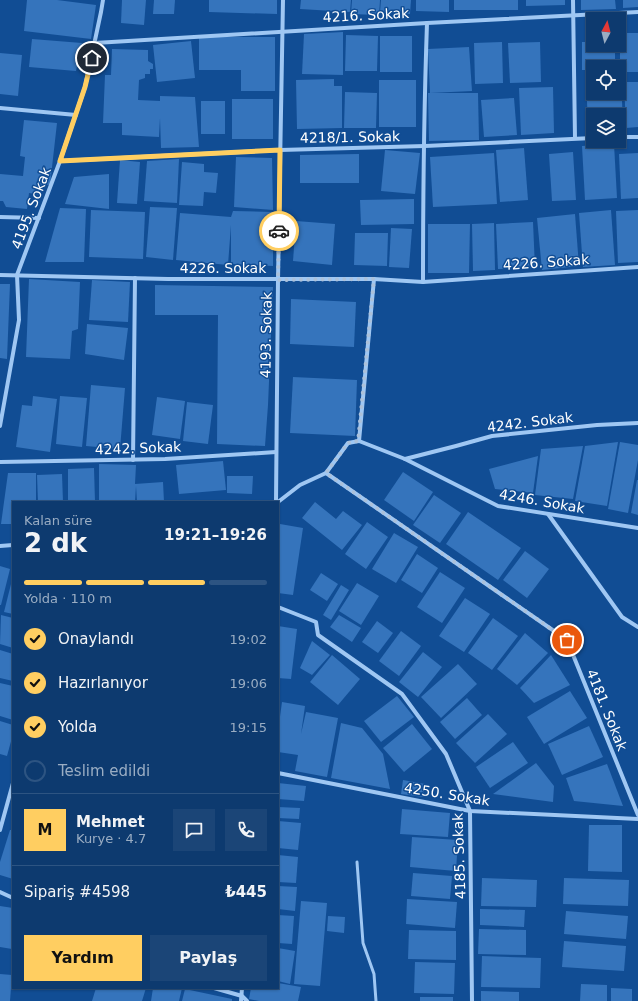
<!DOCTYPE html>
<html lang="tr">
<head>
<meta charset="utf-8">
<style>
  body { margin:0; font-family:"DejaVu Sans",sans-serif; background:#1b4577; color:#f1f3f6; height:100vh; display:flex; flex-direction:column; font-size:15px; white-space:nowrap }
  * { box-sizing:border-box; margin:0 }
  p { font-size:13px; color:#9aadc3 }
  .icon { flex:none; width:22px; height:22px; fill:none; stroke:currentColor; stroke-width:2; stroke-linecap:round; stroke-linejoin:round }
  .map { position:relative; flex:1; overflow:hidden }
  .drawer { position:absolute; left:12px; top:501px; width:267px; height:488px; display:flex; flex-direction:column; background:#0d3a6f; border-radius:0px; box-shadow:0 1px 3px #0004,0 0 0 1px #2d5482 }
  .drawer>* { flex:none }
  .needle { width:26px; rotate:7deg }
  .controls { position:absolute; left:586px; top:12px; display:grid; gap:8px }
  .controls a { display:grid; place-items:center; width:40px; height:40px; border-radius:0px; background:#0d3a6f; box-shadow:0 1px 3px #0004,0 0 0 1px #2d5482; font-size:20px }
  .pin { position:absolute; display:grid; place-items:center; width:34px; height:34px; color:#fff; margin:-17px; border:2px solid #fff; border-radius:50%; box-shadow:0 1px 4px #0007 }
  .courier { position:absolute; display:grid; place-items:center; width:40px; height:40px; margin:-20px; border:3px solid #ffce61; border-radius:50%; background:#fff; color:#222; box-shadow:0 1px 5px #0007 }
  .overview em { font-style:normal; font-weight:800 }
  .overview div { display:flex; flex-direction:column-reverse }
  .overview { display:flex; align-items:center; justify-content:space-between; height:68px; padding:0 12px }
  h1 { font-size:26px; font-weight:800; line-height:30px }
  .bar { display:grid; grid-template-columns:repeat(4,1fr); gap:6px 4px; align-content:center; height:48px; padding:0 12px }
  .bar i { height:5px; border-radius:3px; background:#2d5482 }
  .bar .on { background:#ffce61 }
  .bar p { grid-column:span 4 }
  .line { display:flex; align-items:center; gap:10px; padding:0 12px; border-top:1px solid #2d5482 }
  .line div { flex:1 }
  .round { display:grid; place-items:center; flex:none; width:42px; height:42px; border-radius:0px; background:#1b4577 }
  ol { padding:0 12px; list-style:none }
  li { display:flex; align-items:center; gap:12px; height:44px }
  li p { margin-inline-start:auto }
  li .icon { padding:4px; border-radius:50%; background:#ffce61; color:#111; stroke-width:4 }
  li:last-child { color:#9aadc3 }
  li i { width:22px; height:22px; border:2px solid #2d5482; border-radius:50% }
  .cta { display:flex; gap:8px; margin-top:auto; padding:8px 12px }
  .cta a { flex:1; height:46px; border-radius:0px; background:#ffce61; color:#111; font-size:16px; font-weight:800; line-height:46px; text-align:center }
  .cta a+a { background:#1b4577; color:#f1f3f6 }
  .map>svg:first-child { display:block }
  .building { fill:#3574bc }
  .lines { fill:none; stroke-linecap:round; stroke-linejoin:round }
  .lane { stroke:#9fc7f3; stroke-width:3 }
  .street { stroke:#9fc7f3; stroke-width:4 }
  .done { stroke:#acc1da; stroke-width:4; stroke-dasharray:0 7.2 }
  .route { stroke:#ffce61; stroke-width:5 }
  .labels { text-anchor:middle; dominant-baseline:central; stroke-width:3; stroke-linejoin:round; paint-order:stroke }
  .street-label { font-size:14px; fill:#fff; stroke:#114d94 }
</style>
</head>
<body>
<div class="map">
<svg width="638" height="1001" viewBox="0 0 638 1001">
  <rect width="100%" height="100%" fill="#114d94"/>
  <g class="building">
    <path d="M27,0H57L96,5L91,39L24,31Z"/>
    <path d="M122,0H146L144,25L121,23Z"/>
    <path d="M154,0H175L174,14H153Z"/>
    <path d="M209,0H277V14L209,12Z"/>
    <path d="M301,0H351L350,12L300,9Z"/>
    <path d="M352,0H380L379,15L351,14Z"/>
    <path d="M381,0H411L410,14L380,12Z"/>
    <path d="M416,0H449V12L416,11Z"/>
    <rect x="454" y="0" width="64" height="10"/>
    <path d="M526,0H565V5L526,6Z"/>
    <path d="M581,0H615L616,9L581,10Z"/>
    <path d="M623,0H638V7L623,8Z"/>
    <path d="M343,32V75L302,74L304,34Z"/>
    <rect x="620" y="33" width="18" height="39"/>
    <path d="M346,35L378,36L377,71H345Z"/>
    <rect x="380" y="36" width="32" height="36"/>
    <path d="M199,37H275V91H241V70H199Z"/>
    <path d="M32,39L82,43L76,71L29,67Z"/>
    <path d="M191,41L195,78L157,82L153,45Z"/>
    <path d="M502,42L503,83L475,84L474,43Z"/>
    <path d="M540,42L541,82L510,83L508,43Z"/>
    <path d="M582,42H593V45H615V67H593V70H582Z"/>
    <path d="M469,47L472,91L430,93L428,49Z"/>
    <path d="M112,49L148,50V61L153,64V69H150V74H145V78L139,80L138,100L160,101V96L195,97L199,147L161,148L160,118L159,137L122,135V123H103L105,75H111Z"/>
    <path d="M0,53L22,55L18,96L0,94Z"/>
    <path d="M619,75H621L623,126H619V115H593V127H588L586,76H593V93H619Z"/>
    <path d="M334,79V86H342V128L297,129L296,80Z"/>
    <rect x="379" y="80" width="37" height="47"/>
    <path d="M624,82H638V127L626,128Z"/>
    <path d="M553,87L554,133L521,135L519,88Z"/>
    <path d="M345,92L377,93L376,128H344Z"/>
    <path d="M428,93H478L479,140L429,141Z"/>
    <path d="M514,98L517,135L484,137L481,100Z"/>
    <rect x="232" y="99" width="41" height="40"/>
    <rect x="201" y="101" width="24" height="33"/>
    <path d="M24,120L57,123L50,185L42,184L41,195L29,193L27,209L6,207L3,201H0V174L23,176L25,157L20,156Z"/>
    <path d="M614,144L617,198L585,200L582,146Z"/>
    <path d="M524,148L528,200L500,202L496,150Z"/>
    <path d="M385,150L420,153L415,194L381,191Z"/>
    <path d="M573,152L576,200L552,201L549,154Z"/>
    <path d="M494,153L497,204L433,207L430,157Z"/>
    <path d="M638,153V198L621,199L619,154Z"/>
    <path d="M359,154V183H300V155Z"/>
    <path d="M236,157L272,158L273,210L234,207Z"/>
    <path d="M179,159L177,203L144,201L147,161Z"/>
    <path d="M120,160L140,162L137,204L117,203Z"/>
    <path d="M182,162L204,164V172L218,173L216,193L204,192L203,206L179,205Z"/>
    <path d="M109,174V209L65,204L74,177Z"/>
    <path d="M414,199V224L361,225L360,200Z"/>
    <path d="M150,207L177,208L173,260L146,257Z"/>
    <path d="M60,208L86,209L84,262H45Z"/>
    <path d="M91,210L145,212L143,259L89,257Z"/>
    <path d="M611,210L615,265L583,267L579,213Z"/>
    <path d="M638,210V262L618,263L616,211Z"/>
    <path d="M233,211L273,212V266L231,264V225L228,265L176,260L180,213L231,217Z"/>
    <path d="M575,214L579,266L542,270L537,218Z"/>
    <path d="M296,221L335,224L332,265L293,261Z"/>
    <path d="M533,222L535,268L498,269L496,224Z"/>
    <path d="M494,223L495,270L473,271L472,224Z"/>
    <path d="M428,224H470L469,273H428Z"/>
    <path d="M391,228L412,229L409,268L389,267Z"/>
    <path d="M355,233H388L387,266L354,265Z"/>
    <path d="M29,279L80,282L78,329L72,331L70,359L26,357Z"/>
    <path d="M92,280L130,282L128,322L89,320Z"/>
    <path d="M0,284H10L7,359L0,358Z"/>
    <path d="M155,285L273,287L268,405L265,446L217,444L218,315H155Z"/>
    <path d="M291,299L356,302L354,347L290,344Z"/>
    <path d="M87,324L128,328L124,360L85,354Z"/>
    <path d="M293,377L357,380L355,436L290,433Z"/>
    <path d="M91,385L125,388L120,449L86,446Z"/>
    <path d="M33,396L57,399L50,452L16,447L22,405L32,406Z"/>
    <path d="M60,396L87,398L82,447L56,444Z"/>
    <path d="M157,397L185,401L180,439L152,435Z"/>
    <path d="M187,402L213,405L208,444L183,441Z"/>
    <path d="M618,442L607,506L575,501L585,446Z"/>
    <path d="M620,442L638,445V460L628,513L608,509Z"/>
    <path d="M583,446L573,499L535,495L541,449Z"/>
    <path d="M538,456L533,493L495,489L489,469Z"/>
    <path d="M223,461L226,490L179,494L176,465Z"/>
    <path d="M99,464L136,465L135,484L163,482L164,502H137L136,486L135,502H99Z"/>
    <path d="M94,468L95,502H68V469Z"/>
    <path d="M403,472L433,492L414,521L384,500Z"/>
    <path d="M8,473H36V502H13V524H1Z"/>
    <path d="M62,474L63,502H38L37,475Z"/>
    <path d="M227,476H253L252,494L227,493Z"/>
    <path d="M637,480H638V515L631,513Z"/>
    <path d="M434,495L461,513L440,543L413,525Z"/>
    <path d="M315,502L336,519L343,511L362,525L342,550L302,518Z"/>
    <path d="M468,512L521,548L498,580L446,544Z"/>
    <path d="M367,522L388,537L366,569L345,554Z"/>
    <path d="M280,524L303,528L293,595L278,593V525Z"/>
    <path d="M394,533L418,547L396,583L372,569Z"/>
    <path d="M525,551L549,569L527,598L503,580Z"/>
    <path d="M417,554L438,568L422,593L401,580Z"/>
    <path d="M0,566L10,569L1,605H0Z"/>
    <path d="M440,572L465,588L442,623L417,607Z"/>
    <path d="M321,573L338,584L327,601L310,590Z"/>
    <path d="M12,580H13V614L4,612Z"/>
    <path d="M357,583L379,596L361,625L339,611Z"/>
    <path d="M341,585L349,590L331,620L323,615Z"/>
    <path d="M465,598L490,614L464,652L439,636Z"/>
    <path d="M1,615L13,618V648L0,644Z"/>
    <path d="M339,615L361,628L352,642L330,627Z"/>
    <path d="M493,618L518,636L492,670L468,653Z"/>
    <path d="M377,621L393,633L378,653L362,642Z"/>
    <path d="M278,626L297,629L291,679L278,678Z"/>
    <path d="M401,631L421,646L399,676L379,661Z"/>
    <path d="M525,633L548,653L517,685L497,669Z"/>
    <path d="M312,641L330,655L312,675L300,668Z"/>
    <path d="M0,650L13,654V681L0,678Z"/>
    <path d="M423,652L442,667L418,697L399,682Z"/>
    <path d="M332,655L360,679L338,705L310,682Z"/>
    <path d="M551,655L570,685L534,703L520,688Z"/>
    <path d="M458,664L477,684L441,718L421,697Z"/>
    <path d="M0,683L13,686V720L0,716Z"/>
    <path d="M570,691L587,718L544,744L527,717Z"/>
    <path d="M397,696L414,717L381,742L364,721Z"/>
    <path d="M467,698L482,715L455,739L440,722Z"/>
    <path d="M282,702L305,706L301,734L306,712L338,718L327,777L295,771L298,755L278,752V731Z"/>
    <path d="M488,714L507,734L475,763L456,743Z"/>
    <path d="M0,721L13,725V734L7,756L0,754Z"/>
    <path d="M341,723L362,728L383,754L390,789L331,778Z"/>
    <path d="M412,724L432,749L404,772L383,748Z"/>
    <path d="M589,726L603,757L562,775L548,744Z"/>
    <path d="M513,742L528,763L490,788L476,767Z"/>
    <path d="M536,763L554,786L553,802L493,794Z"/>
    <path d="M607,764L623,806L574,801L566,778Z"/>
    <path d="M403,780L425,784L423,797L401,794Z"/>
    <path d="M278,783L306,786L304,801L278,799Z"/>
    <path d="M278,807L300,808L299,819L278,818Z"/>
    <path d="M402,809L450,813L448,837L400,834Z"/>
    <path d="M278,821L301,823L298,850L278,848Z"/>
    <path d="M589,825H622V872L588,871Z"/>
    <path d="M10,830H13V879L0,875V862Z"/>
    <path d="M412,837L458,840L456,871L410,867Z"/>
    <path d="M278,855L298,857L296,883L278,882Z"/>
    <path d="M413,873L452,876L450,899L411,896Z"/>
    <path d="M482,878L537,880L536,907L481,906Z"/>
    <path d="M564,878L629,880L628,906L563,904Z"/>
    <path d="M278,886L297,887L295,911L278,909Z"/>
    <path d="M407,899L457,902L455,928L406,924Z"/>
    <path d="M301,901L327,903L320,986L294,984Z"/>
    <path d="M0,906L13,908L12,949L0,947Z"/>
    <path d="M480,909L525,910L524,927L480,925Z"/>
    <path d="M566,911L628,916L626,939L564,934Z"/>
    <path d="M278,915L294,916L292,944L278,943Z"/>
    <path d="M328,916L345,917L344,933L327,931Z"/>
    <path d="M479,929L526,930V955L478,954Z"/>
    <path d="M409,930L456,931V960L408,959Z"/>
    <path d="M564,941L626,946L624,971L562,967Z"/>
    <path d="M278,948L295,951L290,984L278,981Z"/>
    <path d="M482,956L541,958L540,988L481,987Z"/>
    <path d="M415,962L455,963L454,994L414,993Z"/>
    <path d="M0,974L12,975L10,1001H0Z"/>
    <path d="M278,983L301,987L298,1001H259L249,999L251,988H278Z"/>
    <path d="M581,984L607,985V1001H580Z"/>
    <path d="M96,988H146L142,1001H92Z"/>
    <path d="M153,988H182L179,1001H151Z"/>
    <path d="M611,988L632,989V1001H611Z"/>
    <path d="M185,989L232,999V1001H182Z"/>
    <path d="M481,991L519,992V1001H481Z"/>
    <rect x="420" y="997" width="33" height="4"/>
  </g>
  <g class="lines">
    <path class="lane" d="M357,862L363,943L374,974L376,1001"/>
    <g class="street">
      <path d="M573,0L575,138"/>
      <path d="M95,43L427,23L638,12"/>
      <path d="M0,108L76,115"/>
      <path d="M619,137H638"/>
      <path d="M60,161L280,150L425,146L593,138"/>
      <path d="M0,217L39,218"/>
      <path d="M0,275L168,279H374L423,282L638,267"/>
      <path d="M423,282C423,195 424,109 427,23"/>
      <path d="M0,426L19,320L17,275L60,161L85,87L101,12L103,0"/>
      <path d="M359,441L405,459L456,446L492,436L597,425L638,423"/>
      <path d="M359,441L374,279"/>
      <path d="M405,459L498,506L638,528"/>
      <path d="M133,460L135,278"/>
      <path d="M0,462L165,459L276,452"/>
      <path d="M326,473L567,640L638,815"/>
      <path d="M276,502L278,280L283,0"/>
      <path d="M278,502L300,485L326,473L348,443L359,441"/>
      <path d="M548,514L622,617L638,627"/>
      <path d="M0,546L13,545"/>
      <path d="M278,607L316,622L318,635L402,694L446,754L470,811L472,1001"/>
      <path d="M278,773L470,811L638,819"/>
      <path d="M0,830L13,783"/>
      <path d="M0,892L13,898"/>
      <path d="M214,988L242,996L247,1001"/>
      <path d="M241,1001L242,988"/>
    </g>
  </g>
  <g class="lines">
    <path class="done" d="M279,231L278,280L374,279L358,441L348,443L326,473L567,640"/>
    <path class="route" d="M92,58L85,87L60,161L280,150L279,231"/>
  </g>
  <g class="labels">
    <g class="street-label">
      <text transform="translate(366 15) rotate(-3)">4216. Sokak</text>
      <text transform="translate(350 137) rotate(-1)">4218/1. Sokak</text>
      <text transform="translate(31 208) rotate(-69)">4195. Sokak</text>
      <text transform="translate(546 262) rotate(-4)">4226. Sokak</text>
      <text x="223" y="268">4226. Sokak</text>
      <text transform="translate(266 335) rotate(-89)">4193. Sokak</text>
      <text transform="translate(530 422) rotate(-7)">4242. Sokak</text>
      <text transform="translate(138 448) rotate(-2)">4242. Sokak</text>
      <text transform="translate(542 501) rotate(10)">4246. Sokak</text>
      <text transform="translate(607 710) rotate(68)">4181. Sokak</text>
      <text transform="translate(447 794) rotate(9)">4250. Sokak</text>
      <text transform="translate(459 856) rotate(-92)">4185. Sokak</text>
    </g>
  </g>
</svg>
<div class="controls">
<a><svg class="needle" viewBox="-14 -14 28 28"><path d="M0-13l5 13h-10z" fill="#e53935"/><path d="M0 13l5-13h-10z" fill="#9aadc3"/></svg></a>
<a><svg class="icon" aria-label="locate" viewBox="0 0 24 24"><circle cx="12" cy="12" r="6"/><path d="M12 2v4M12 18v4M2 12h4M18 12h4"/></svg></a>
<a><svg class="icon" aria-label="layers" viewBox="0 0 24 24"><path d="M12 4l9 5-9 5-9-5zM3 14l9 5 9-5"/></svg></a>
</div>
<div class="pin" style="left:567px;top:640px;background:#ea580c"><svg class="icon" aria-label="bag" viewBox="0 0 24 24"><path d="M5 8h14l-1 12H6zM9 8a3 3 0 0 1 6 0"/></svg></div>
<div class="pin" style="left:92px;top:58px;background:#1f2937"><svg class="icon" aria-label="home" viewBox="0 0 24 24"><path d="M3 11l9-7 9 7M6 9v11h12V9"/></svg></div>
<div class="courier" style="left:279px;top:231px"><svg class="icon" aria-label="car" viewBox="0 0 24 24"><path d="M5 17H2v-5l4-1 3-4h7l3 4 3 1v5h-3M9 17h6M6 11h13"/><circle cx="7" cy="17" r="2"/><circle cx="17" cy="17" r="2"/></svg></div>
<section class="drawer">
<div class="overview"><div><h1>2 dk</h1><p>Kalan süre</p></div><em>19:21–19:26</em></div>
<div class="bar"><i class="on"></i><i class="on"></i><i class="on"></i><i></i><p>Yolda · 110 m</p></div>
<ol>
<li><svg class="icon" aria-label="check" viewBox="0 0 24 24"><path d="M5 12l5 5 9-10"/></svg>Onaylandı<p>19:02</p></li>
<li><svg class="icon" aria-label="check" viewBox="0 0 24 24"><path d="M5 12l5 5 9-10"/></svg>Hazırlanıyor<p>19:06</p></li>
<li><svg class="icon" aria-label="check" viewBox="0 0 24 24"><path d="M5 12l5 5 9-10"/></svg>Yolda<p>19:15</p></li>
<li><i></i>Teslim edildi</li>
</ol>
<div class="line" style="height:72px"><b class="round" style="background:#ffce61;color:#111">M</b><div><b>Mehmet</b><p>Kurye · 4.7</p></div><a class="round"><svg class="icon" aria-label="chat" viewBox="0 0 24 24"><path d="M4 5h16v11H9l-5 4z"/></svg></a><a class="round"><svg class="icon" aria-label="phone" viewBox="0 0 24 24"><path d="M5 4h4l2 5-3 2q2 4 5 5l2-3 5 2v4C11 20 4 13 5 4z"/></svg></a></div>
<div class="line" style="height:52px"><div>Sipariş #4598</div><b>₺445</b></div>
<div class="cta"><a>Yardım</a><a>Paylaş</a></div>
</section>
</div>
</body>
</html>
